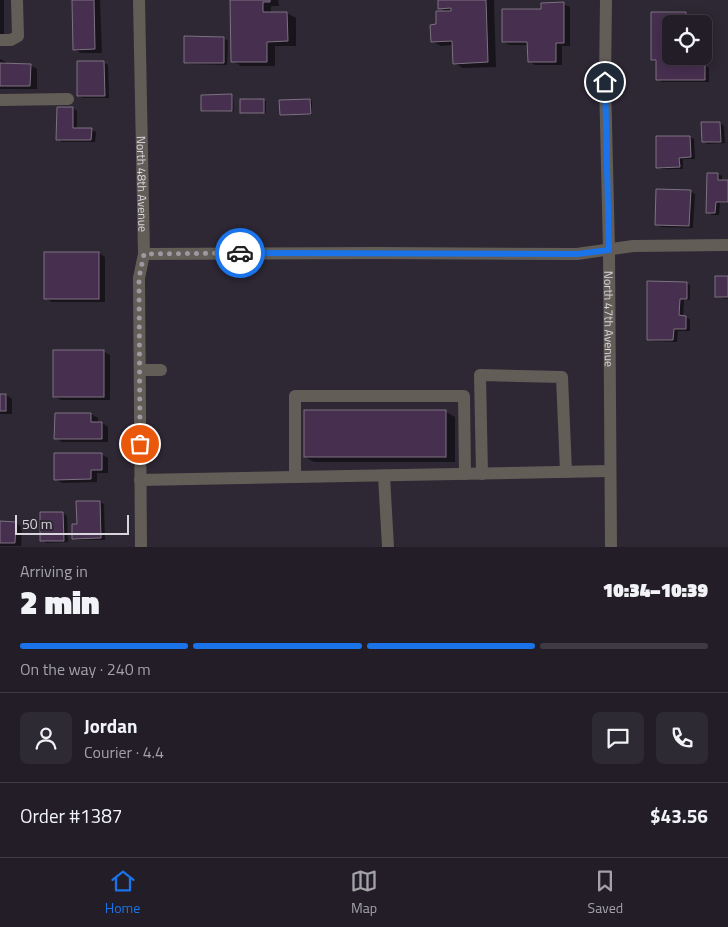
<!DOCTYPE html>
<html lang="en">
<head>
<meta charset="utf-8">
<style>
  body { margin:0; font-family:"Titillium Web",sans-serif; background:#2e2a33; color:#f1f3f6; height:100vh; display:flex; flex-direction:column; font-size:19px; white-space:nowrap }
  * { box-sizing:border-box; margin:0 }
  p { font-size:16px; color:#a2a2a7 }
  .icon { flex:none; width:28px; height:28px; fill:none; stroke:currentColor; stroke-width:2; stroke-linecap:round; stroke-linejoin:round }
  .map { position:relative; height:547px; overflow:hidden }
  .panel { display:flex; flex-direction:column; background:#221d27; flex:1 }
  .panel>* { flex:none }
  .fabs { position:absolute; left:662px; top:15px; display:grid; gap:10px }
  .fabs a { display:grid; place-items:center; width:50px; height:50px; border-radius:8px; background:#221d27; box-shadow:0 2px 12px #0003,0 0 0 1px #3f3b44; font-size:25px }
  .scale { position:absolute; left:15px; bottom:12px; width:114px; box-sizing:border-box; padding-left:5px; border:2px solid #d9d5dd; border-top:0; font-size:14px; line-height:18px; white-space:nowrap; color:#d9d5dd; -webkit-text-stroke:4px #2e2734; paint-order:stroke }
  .pin { position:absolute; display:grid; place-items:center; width:42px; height:42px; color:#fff; margin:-21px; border:2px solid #fff; border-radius:50%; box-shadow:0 1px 5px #0007 }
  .courier { position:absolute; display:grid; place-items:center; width:50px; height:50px; margin:-25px; border:4px solid #1a73e8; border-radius:50%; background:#fff; color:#222; box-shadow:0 1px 6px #0007 }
  .summary em { font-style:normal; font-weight:800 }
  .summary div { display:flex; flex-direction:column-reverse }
  .summary { display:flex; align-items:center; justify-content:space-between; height:85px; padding:0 20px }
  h1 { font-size:32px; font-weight:800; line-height:38px }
  .bar { display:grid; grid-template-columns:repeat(4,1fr); gap:8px 5px; align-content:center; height:60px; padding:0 20px }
  .bar i { height:6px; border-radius:4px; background:#3f3b44 }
  .bar .on { background:#1a73e8 }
  .bar p { grid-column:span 4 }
  .line { display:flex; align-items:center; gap:12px; padding:0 20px; border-top:1px solid #3f3b44 }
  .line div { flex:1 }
  .round { display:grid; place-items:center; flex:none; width:52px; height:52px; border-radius:8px; background:#2e2a33 }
  .tabs { display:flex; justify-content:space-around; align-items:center; height:70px; border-top:1px solid #3f3b44; background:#221d27; font-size:14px; color:#a2a2a7 }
  .tabs a { display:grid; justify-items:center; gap:2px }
  .tabs .on { color:#1a73e8 }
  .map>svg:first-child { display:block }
  .shadow { fill:#0007 }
  .building { fill:#462f4f; stroke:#7c7280 }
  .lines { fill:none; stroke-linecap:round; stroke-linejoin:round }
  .minor { stroke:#625d57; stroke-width:12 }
  .done { stroke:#9d98a2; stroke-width:5; stroke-dasharray:0 9 }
  .route { stroke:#1a73e8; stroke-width:6 }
  .labels { text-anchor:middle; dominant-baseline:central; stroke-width:5; stroke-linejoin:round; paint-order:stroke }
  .street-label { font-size:12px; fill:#d9d5dd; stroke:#2e2734 }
</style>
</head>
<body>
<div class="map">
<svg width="728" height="547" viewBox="0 0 728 547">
  <rect width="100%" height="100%" fill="#2e2734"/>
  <g class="shadow">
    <rect x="0" y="0" width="4" height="36"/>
    <path d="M73,0H100L102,53H81L74,49Z"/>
    <path d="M232,0H278L279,6H271V14L287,13L296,18V46H275V66H241L233,61Z"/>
    <path d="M439,0H494L496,67L463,68L454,63L453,45L441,46L432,41L437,26L447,12L440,8Z"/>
    <path d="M563,4L570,7V46H562V65H535L529,61V45H510L503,42Z"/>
    <path d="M652,13H686L690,16V24H671V56H690V65H704L709,68V82H662L658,79L656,62L652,59Z"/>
    <path d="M224,38L228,41L227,65L189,64L185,62Z"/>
    <path d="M0,59L6,62V64L30,65L37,69V89H0Z"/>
    <path d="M103,62L108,65L109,98H83L78,96Z"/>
    <path d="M232,95L233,96L234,111L204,112L202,111Z"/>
    <path d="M241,100H264L266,101V113H243Z"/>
    <path d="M310,100L312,101V115H283L281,114L280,101Z"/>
    <path d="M73,108L77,111V129L91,130L96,132L95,142H62L57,139Z"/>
    <path d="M720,123L724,126L725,143L707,144L703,141V124Z"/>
    <path d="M690,137L694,139L695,159H683V169H662L657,167V138Z"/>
    <path d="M709,174H718L722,176V181H728V203H720L719,215H712L708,212Z"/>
    <path d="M690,191L695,194L693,228L661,227L657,225Z"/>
    <path d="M99,253L105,257V302H52L45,298Z"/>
    <path d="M728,277V299L720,298L716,296Z"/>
    <path d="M686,283L690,285V300H684L683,317L690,319V331H678L677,342L652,341L648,339Z"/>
    <path d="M103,351L110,355V400H61L54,397Z"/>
    <path d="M0,395H6L12,399V414H0Z"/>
    <path d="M305,412H446L455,417V462H314L305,457Z"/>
    <path d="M91,414L98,418V423H102L108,427V442H62L56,438Z"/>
    <path d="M101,454L108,458V473H97V482L62,483L55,479Z"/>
    <path d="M100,502L104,504L105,540H78L74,538L78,525Z"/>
    <path d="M63,513L67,516L68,542L46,543L42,540Z"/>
    <path d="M0,523H15L22,527L21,546H0Z"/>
  </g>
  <g class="building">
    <path d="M72,0H94L95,49L73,50Z"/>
    <path d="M230,0H270V2H263V12H287L288,41L267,42V62H231Z"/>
    <path d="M438,0H486L488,62L453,64L452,41L431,42L430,25L436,24V11H451V8L438,9Z"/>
    <path d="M564,2V43H556V62H528L527,42H502V9H541V3Z"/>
    <path d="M651,12H686V24H671V56H686V64H705V80H656V60H651Z"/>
    <path d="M184,36L224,37V63H184Z"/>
    <path d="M77,61H104L105,96H77Z"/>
    <path d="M0,63L31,64L30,86H0Z"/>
    <path d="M232,94V111H201V95Z"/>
    <rect x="240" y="99" width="24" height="14"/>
    <path d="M310,99L311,114L280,115L279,100Z"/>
    <path d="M57,107H73V128H92L91,140H56Z"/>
    <path d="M701,122H720L721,142H702Z"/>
    <path d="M656,136H690L691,157L679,158L680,167L656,168Z"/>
    <path d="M707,173H718V180H728V202H716L715,213H706Z"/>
    <path d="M656,189L691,190L689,226L655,225Z"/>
    <rect x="44" y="252" width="55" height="47"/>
    <rect x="715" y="276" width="13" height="21"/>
    <path d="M647,281L687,282V299H680L679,315L686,316V329H674L673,340H647Z"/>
    <rect x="53" y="350" width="51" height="47"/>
    <rect x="0" y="394" width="6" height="17"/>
    <rect x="304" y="410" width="142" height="47"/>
    <path d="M55,413H91V422H102V439H54Z"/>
    <path d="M54,453H102V470H91V479L54,480Z"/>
    <path d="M76,501H100L101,538L72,539V524H77Z"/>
    <path d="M40,512H63L64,541H40Z"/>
    <path d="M0,521L16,522L15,543H0Z"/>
  </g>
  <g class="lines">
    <g class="minor">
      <path id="s1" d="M139,0L144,254L139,278L141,547"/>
      <path id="s2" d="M606,0L605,82L609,250L611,547"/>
      <path d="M0,40H11L18,36L17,0"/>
      <path d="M0,100L68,99"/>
      <path d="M144,254L377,253L577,254L633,246L728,245"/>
      <path d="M140,370H161"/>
      <path d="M482,474L480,375L562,377L566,472"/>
      <path d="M384,476L388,547"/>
      <path d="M295,477V396H464L465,474"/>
      <path d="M140,480L610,471"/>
    </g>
  </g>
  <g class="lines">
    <path class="done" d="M140,444L139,278L144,254L240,253"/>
    <path class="route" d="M240,253L577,254L609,250L605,82"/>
  </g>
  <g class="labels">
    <g class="street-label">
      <text stroke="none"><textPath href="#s1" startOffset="184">North 48th Avenue</textPath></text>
      <text stroke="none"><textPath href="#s2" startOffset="319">North 47th Avenue</textPath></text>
    </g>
  </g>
</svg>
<div class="fabs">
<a><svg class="icon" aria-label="locate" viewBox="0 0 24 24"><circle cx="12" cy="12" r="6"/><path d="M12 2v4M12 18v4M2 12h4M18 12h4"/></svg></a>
</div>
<div class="scale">50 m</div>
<div class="pin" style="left:140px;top:444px;background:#ea580c"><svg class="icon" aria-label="bag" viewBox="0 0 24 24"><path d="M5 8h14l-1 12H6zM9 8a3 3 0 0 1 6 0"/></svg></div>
<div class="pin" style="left:605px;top:82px;background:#1f2937"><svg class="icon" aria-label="home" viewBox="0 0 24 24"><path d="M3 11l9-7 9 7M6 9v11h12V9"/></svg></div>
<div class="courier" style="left:240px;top:253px"><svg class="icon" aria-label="car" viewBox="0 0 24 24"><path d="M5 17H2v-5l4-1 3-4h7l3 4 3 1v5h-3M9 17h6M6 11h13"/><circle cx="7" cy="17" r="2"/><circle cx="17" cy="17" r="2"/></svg></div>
</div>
<section class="panel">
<div class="summary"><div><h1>2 min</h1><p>Arriving in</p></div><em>10:34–10:39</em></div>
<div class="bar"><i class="on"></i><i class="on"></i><i class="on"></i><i></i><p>On the way · 240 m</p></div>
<div class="line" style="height:90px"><a class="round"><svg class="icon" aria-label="person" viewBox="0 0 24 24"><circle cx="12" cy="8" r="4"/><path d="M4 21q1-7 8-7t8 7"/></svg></a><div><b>Jordan</b><p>Courier · 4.4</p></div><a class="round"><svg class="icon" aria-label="chat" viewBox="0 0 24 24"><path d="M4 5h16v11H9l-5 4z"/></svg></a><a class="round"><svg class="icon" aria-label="phone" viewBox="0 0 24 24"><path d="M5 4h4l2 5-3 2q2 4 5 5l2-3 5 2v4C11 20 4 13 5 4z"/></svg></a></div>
<div class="line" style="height:65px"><div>Order #1387</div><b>$43.56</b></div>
</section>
<nav class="tabs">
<a class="on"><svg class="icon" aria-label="home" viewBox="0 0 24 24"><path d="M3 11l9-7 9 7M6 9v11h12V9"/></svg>Home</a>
<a><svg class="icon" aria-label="map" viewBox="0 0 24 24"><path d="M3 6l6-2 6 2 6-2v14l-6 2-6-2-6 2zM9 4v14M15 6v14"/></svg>Map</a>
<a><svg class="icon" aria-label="saved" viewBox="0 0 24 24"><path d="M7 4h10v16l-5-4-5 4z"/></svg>Saved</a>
</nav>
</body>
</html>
